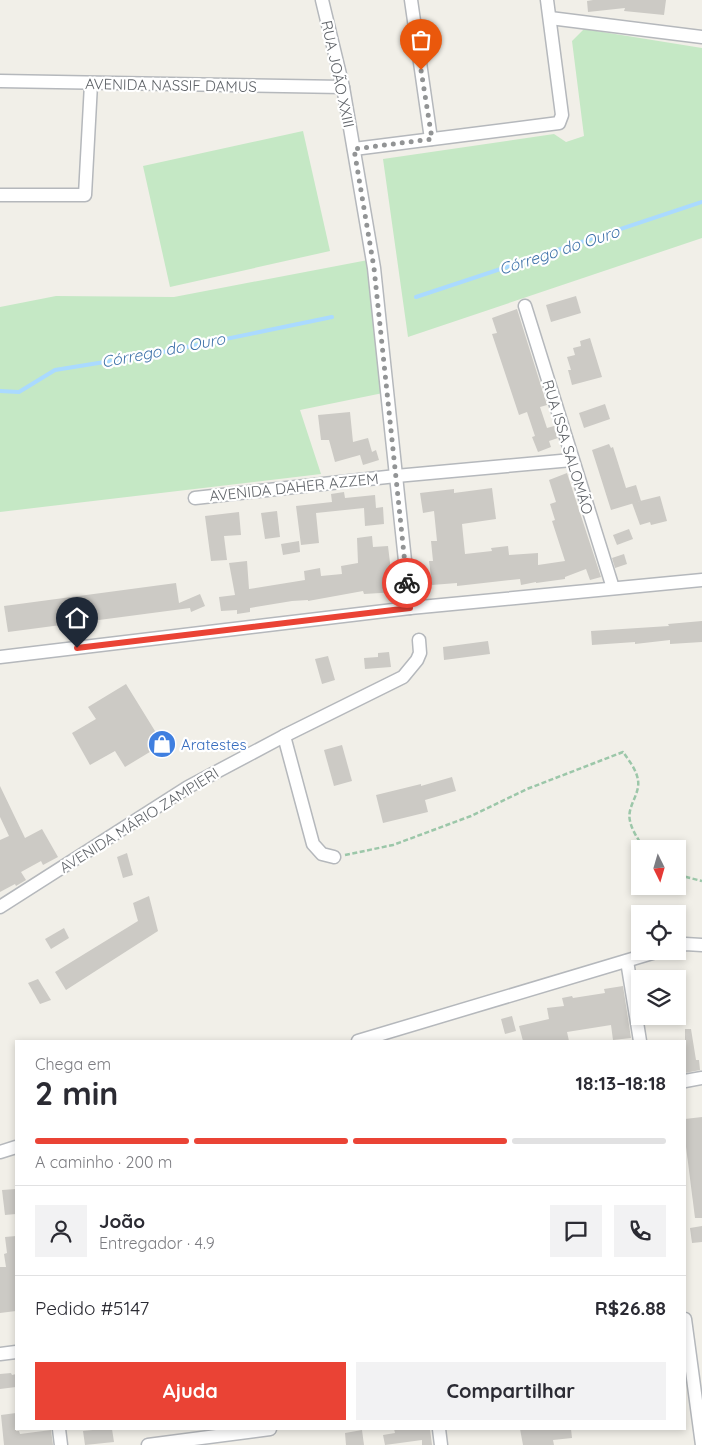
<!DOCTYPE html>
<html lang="pt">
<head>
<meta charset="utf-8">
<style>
  body { margin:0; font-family:Quicksand,sans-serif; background:#f2f2f3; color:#2b2b33; height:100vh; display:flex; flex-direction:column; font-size:19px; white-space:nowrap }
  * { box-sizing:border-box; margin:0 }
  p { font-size:16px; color:#7c7c81 }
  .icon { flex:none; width:28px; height:28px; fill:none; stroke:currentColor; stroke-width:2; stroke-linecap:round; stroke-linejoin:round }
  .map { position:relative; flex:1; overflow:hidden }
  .panel { position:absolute; left:15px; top:1040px; width:671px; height:390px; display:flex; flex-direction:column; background:#fff; border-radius:0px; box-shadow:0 2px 8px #0003 }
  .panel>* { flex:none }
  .needle { width:32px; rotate:175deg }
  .buttons { position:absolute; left:631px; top:840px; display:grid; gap:10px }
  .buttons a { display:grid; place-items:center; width:55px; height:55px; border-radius:0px; background:#fff; box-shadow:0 2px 8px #0003; font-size:25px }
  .pin { position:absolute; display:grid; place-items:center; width:42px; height:42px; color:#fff; margin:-51px -21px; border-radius:50% 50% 50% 0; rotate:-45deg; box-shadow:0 0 5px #0007 }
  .pin .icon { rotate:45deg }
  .courier { position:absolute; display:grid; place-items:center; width:50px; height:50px; margin:-25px; border:4px solid #ea4335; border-radius:50%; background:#fff; color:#222; box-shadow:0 1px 6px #0007 }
  .head em { font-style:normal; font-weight:800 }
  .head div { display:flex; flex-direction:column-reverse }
  .head { display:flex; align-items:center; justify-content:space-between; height:85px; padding:0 20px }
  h1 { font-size:32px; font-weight:800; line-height:38px }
  .bar { display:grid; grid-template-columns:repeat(4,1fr); gap:8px 5px; align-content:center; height:60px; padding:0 20px }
  .bar i { height:6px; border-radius:4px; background:#e1e1e2 }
  .bar .active { background:#ea4335 }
  .bar p { grid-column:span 4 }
  .line { display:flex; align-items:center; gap:12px; padding:0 20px; border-top:1px solid #e1e1e2 }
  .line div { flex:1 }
  .round { display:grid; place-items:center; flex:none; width:52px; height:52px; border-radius:0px; background:#f2f2f3 }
  .action { display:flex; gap:10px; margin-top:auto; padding:10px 20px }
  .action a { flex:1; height:58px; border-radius:0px; background:#ea4335; color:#fff; font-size:20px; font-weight:800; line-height:58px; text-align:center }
  .action a+a { background:#f2f2f3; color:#2b2b33 }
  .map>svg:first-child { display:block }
  .green { fill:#c5e8c5 }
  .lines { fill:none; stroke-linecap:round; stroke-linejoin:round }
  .stream { stroke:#aadaff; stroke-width:4 }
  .building { fill:#cccac5 }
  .minor-casing { stroke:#b5b8bc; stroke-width:15 }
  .path { stroke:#9cc7a9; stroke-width:2.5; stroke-dasharray:5 2.5; stroke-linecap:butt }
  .minor { stroke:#fff; stroke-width:12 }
  .done { stroke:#929495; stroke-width:5; stroke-dasharray:0 9 }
  .route { stroke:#ea4335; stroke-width:6 }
  .labels { text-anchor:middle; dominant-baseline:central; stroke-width:4.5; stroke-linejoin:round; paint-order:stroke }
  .street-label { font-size:15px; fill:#5f6368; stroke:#fff }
  .shop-label { font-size:15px; fill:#366cbe; stroke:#fff; text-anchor:start }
  .water-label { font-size:16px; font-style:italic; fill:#4174aa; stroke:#fff }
</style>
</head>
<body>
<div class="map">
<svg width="702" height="1445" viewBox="0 0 702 1445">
  <rect width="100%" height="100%" fill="#f1efe8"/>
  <g class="green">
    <path d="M584,29L702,48V238L408,337L383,159L554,134L566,142L584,136L572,41Z"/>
    <path d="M303,131L330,251L170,287L143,166Z"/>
    <path d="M368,260L383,393L300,410L321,474L0,512V307L56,296L174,297Z"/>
  </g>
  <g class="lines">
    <g class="stream">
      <path d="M416,297L702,202"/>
      <path d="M0,391L19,392L55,370L148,355L332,317"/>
    </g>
  </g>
  <g class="building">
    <path d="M593,0H666L664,15L624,11L625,8L588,12L587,1Z"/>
    <path d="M576,296L581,313L551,322L546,305Z"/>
    <path d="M517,309L547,405L540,407L547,428L554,426L558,438L549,441L551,447L538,452L532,437L535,436L527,412L519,415L492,334L497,333L492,318Z"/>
    <path d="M590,338L602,377L572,385L568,370H571L567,357L575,355L573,348L581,346L580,341Z"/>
    <path d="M605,404L610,419L584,428L579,413Z"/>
    <path d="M350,412L353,442L368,438L372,452L376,450L379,460L363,465L360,455L335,462L329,440H321L318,415Z"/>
    <path d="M609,444L611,448L613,447L626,488L636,485L641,501L611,510L592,450Z"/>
    <path d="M567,473L601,577L590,580L586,569L565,577V579L536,583V582L521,585L520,579L457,586V583L432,585L429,561H433L431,541H437L434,511L423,513L420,493L454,489V493L492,488L496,519L462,524L465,554L492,551L491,548L508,546L509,555L538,553V565L565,561L552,521L555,520L550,504L556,502L549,480Z"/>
    <path d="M344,492L345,498L375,495L376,508L383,507L384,524L365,526L364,508L316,513L319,543L301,545L296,506L332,502L331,494Z"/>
    <path d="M660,496L667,521L651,525L650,522L640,525L632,503Z"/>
    <path d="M277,511L280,537L265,539L261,513Z"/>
    <path d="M239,512L241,535L224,536L227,560L211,561L205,516Z"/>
    <path d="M629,529L633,539L617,545L613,535Z"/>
    <path d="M372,536L373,547L388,546L391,571H395L397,592L364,594L363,591L308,601V600L292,601L250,608V612L237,614V610L221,611L219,597L235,595L229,563L247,561L249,589L305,580L304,571L320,568L321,576L342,574L341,566L358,563L357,538Z"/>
    <path d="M299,541L300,552L283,555L281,544Z"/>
    <path d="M624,554L627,564L615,568L612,558Z"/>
    <path d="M176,583L179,603L200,594L205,606L191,612L190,608L8,632L4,606Z"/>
    <path d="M702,621V642L670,644V640L635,644V642L592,645L591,631L669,626L668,624Z"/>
    <path d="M488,641L490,654L444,660L443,647Z"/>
    <path d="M389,652L391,667L365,669L364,658L378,657V653Z"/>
    <path d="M328,656L335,680L322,684L315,659Z"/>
    <path d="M126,684L163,744L125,767L115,751L90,765L72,733L96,719L88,707Z"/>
    <path d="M342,745L352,781L334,786L324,750Z"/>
    <path d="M452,777L456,791L425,800L428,812L383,823L376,795L421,784V786Z"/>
    <path d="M0,786L25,838L42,829L58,857L43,865L41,861L21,872L26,880L16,886L15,884L0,892V840L9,836L0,817Z"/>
    <path d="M127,853L133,875L123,878L117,857Z"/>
    <path d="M149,896L158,931L66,990L55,972L138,921L133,903Z"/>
    <path d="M64,928L69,938L51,949L45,939Z"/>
    <path d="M38,979L51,1000L40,1004L28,983Z"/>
    <path d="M623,986L631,1038L613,1040L611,1025L567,1032L569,1041H523L519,1026L549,1019L547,1008L564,1006L562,998L572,996L573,998L605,993L604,989Z"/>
    <path d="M512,1016L516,1031L505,1034L501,1019Z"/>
    <path d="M685,1029H691L696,1060H699L700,1070L685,1073Z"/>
    <path d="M702,1117V1218H695L685,1139V1119Z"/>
    <path d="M16,1189V1214L5,1215L2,1190Z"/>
    <path d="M702,1226V1242L692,1243L690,1228Z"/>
    <path d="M16,1236V1311L0,1313V1267H6L4,1254L7,1253L5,1237Z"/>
    <path d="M11,1373L12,1375L16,1374V1387L0,1389V1374Z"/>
    <path d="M16,1413V1431H19L20,1434L51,1430L53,1445H4L1,1415Z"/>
    <path d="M102,1429H112L114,1442L85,1445L83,1431Z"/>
    <path d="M394,1429H430L432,1445H422V1440L385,1445L383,1435L395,1433Z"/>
    <path d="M520,1429H571L572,1438L553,1440L554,1445H523Z"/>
    <path d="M362,1430L364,1445H346L345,1433Z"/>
  </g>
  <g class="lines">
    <defs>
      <g id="minor">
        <path d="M322,0L343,87L374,268L410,608"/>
        <path d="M411,0L431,139"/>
        <path d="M550,18L702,37"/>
        <path d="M0,81L343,87"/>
        <path d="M354,149L559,123L562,115L547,0"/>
        <path d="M0,195H85L91,84"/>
        <path d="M525,306L613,588"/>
        <path d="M195,498L396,476L572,460"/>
        <path d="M0,657L410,608L702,580"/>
        <path d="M284,736L313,844L322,854L334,857"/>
        <path d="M0,907L188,787L284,736L403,677L417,660L420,653L419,640"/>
        <path d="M678,946L685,944L702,945"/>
        <path d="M627,961L640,1041"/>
        <path d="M358,1041L659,951"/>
        <path d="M685,1081L702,1078"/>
        <path d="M0,1152L16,1147"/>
        <path d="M685,1319L702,1445"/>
        <path d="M0,1354L16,1352"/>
        <path d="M59,1429L61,1445"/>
        <path d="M439,1429L441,1445"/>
        <path d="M148,1445L270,1429"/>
      </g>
    </defs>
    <use href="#minor" class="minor-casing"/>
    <g class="path">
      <path d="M345,855L393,845L471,816L527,789L623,752C630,762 640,774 638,787C636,799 627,809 630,821C632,831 639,840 644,849"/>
      <path d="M678,875L702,881"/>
    </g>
    <use href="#minor" class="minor"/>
  </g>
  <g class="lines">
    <path class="done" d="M407,583L374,268L354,149L432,139L421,70"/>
    <path class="route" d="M77,648L410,608L407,583"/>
  </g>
  <defs>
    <symbol id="shop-disc" viewBox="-11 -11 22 22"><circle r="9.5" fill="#3f7fe0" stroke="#fff"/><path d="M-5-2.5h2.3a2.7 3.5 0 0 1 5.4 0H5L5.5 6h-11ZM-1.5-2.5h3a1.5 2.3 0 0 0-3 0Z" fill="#fff"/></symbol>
  </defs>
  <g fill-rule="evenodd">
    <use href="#shop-disc" x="146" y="728" width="32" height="32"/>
  </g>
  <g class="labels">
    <g class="street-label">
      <text transform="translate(338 74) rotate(78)">RUA JOÃO XXIII</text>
      <text transform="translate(171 85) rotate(1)">AVENIDA NASSIF DAMUS</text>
      <text transform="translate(568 447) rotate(73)">RUA ISSA SALOMÃO</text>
      <text transform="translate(294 487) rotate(-6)">AVENIDA DAHER AZZEM</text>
      <text transform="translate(139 820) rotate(-32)">AVENIDA MÁRIO ZAMPIERI</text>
    </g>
    <g class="shop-label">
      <text x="181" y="744">Aratestes</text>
    </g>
    <g class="water-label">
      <text transform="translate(559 250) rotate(-18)">Córrego do Ouro</text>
      <text transform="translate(163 350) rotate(-11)">Córrego do Ouro</text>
    </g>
  </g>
</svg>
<div class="buttons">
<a><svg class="needle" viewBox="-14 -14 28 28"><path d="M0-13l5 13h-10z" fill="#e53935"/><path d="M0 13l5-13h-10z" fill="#7c7c81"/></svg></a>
<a><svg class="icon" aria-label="locate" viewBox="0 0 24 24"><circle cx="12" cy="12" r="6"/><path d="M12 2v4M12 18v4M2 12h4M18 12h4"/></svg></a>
<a><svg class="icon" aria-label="layers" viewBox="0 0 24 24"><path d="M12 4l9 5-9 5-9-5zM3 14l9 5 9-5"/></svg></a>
</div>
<div class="pin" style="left:421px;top:70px;background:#ea580c"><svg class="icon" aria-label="bag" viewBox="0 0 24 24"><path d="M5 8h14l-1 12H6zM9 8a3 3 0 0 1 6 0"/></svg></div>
<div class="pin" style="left:77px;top:648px;background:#1f2937"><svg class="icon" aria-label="home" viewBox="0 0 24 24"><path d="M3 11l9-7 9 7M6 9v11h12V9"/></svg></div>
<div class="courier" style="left:407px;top:583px"><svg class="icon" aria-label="bike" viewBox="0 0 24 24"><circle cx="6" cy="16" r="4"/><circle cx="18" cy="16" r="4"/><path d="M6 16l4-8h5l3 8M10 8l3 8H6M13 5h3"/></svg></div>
<section class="panel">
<div class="head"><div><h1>2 min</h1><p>Chega em</p></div><em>18:13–18:18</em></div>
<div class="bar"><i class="active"></i><i class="active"></i><i class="active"></i><i></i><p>A caminho · 200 m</p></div>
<div class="line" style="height:90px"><a class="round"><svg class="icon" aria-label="person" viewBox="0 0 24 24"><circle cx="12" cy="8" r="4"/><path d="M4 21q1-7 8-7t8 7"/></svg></a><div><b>João</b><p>Entregador · 4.9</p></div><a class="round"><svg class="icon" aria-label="chat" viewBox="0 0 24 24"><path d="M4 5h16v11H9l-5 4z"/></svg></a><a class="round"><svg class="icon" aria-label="phone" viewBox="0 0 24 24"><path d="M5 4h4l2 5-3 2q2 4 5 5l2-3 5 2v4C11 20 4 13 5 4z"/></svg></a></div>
<div class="line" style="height:65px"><div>Pedido #5147</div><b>R$26.88</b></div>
<div class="action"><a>Ajuda</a><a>Compartilhar</a></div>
</section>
</div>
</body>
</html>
